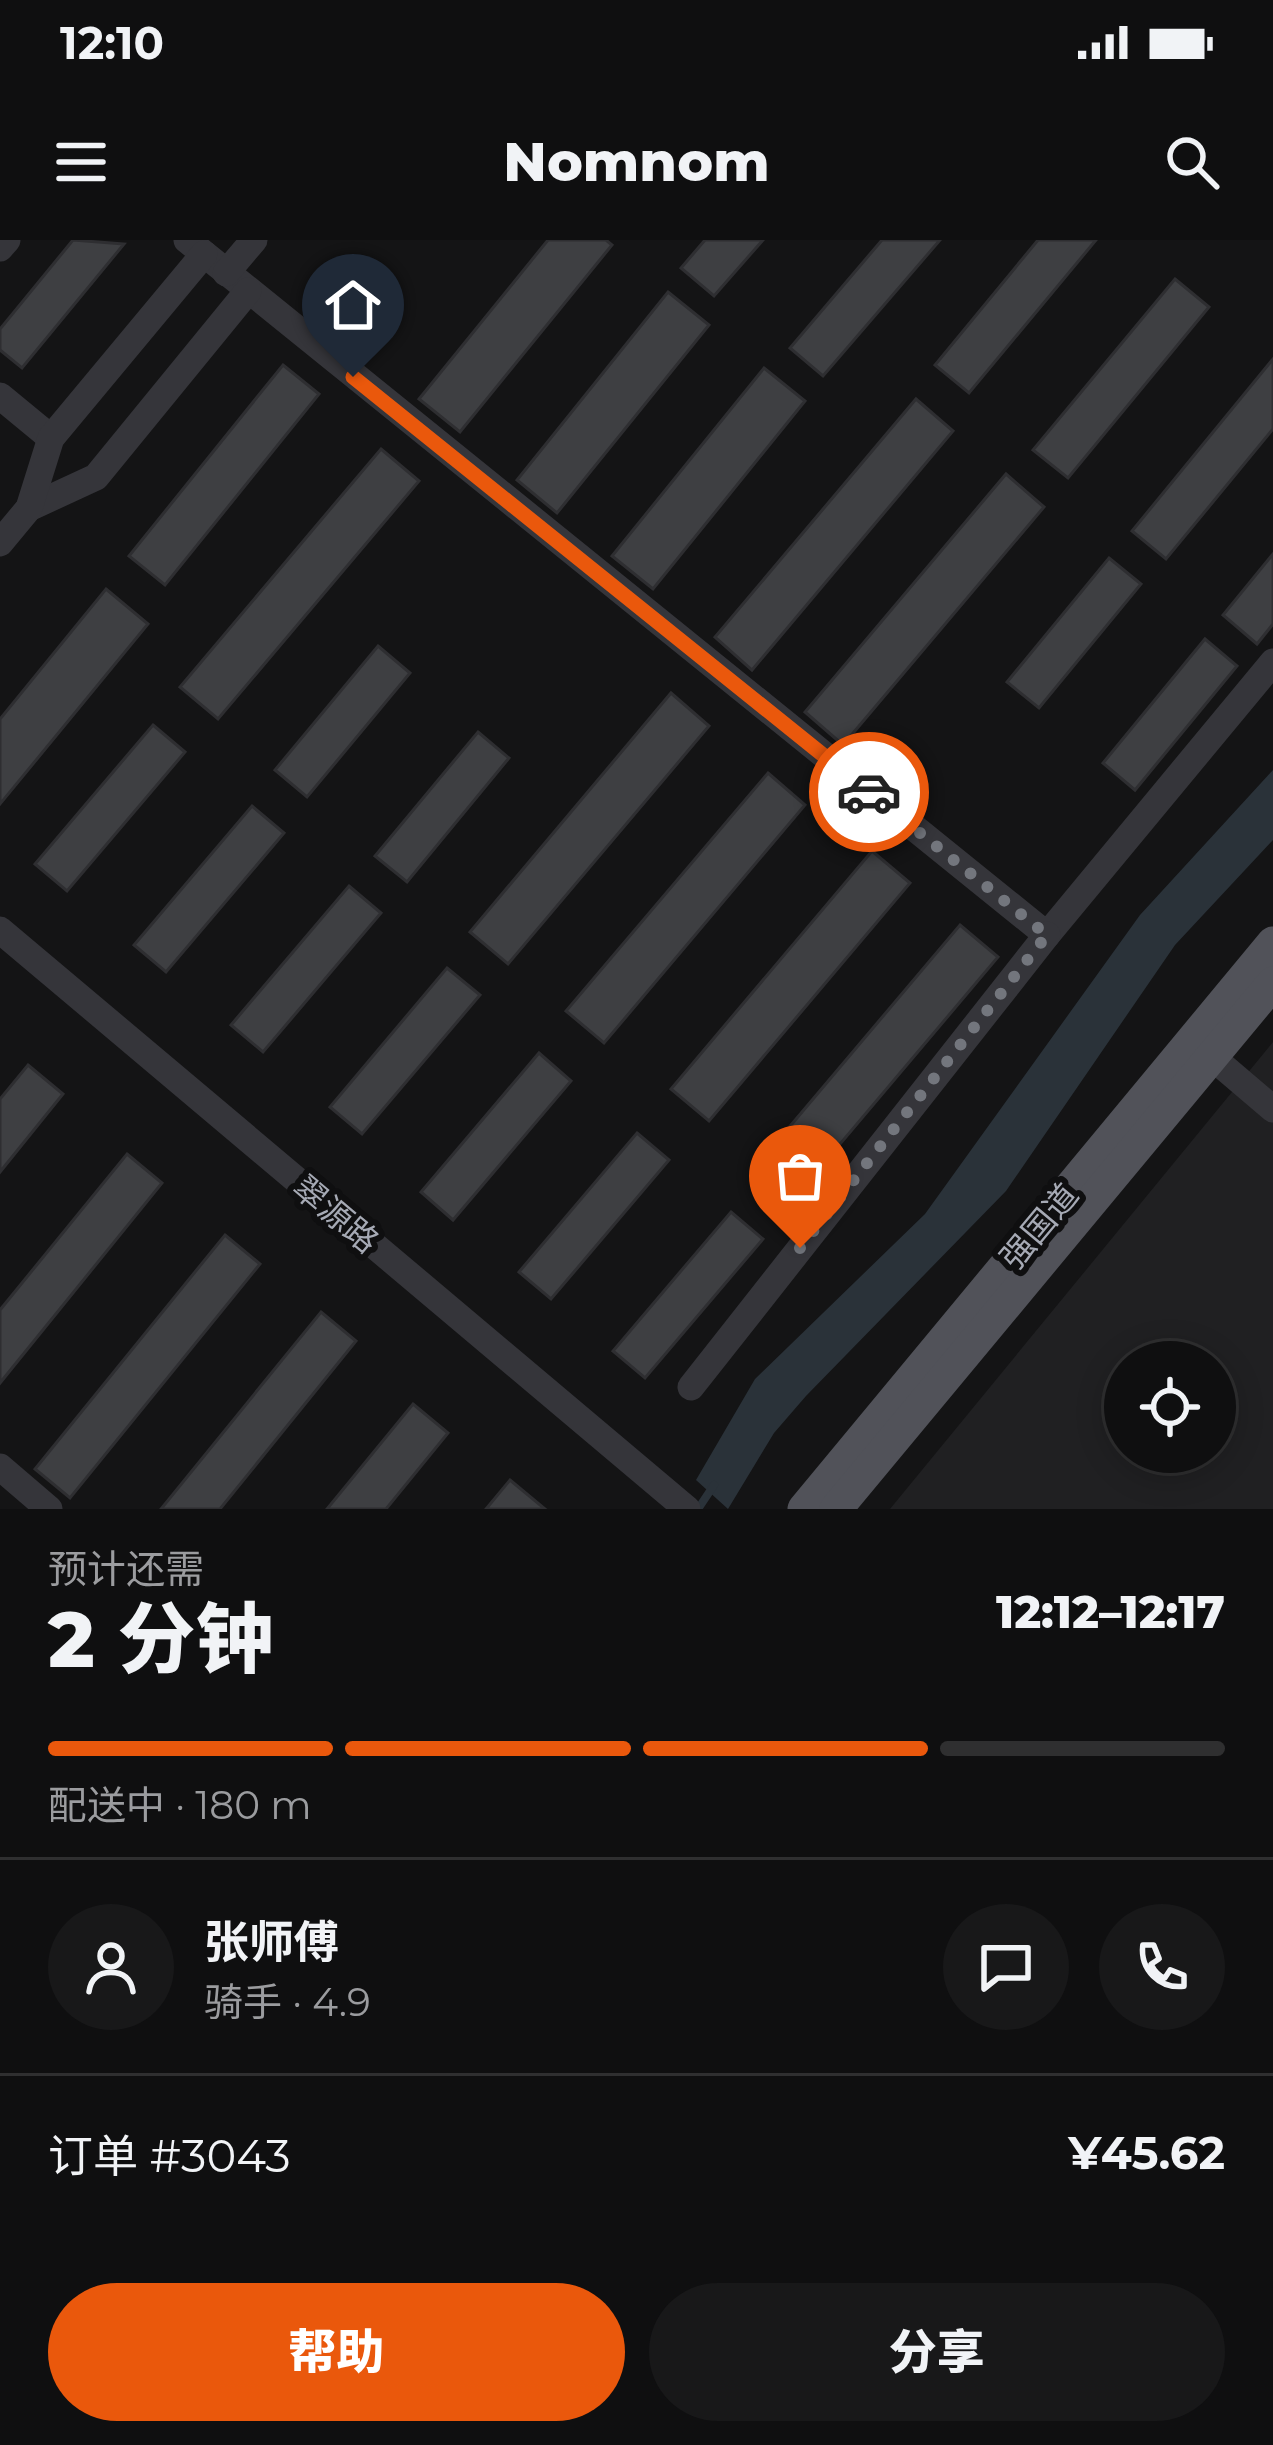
<!DOCTYPE html>
<html lang="zh">
<head>
<meta charset="utf-8">
<style>
  body { margin:0; font-family:Montserrat,"Noto Sans SC",sans-serif; background:#181819; color:#f1f3f6; height:100vh; display:flex; flex-direction:column; font-size:45px; white-space:nowrap }
  * { box-sizing:border-box; margin:0 }
  p { font-size:39px; color:#9b9c9f }
  .icon { flex:none; width:66px; height:66px; fill:none; stroke:currentColor; stroke-width:2; stroke-linecap:round; stroke-linejoin:round }
  .map { position:relative; height:1269px; overflow:hidden }
  .sheet { display:flex; flex-direction:column; background:#0f0f10; flex:1 }
  .sheet>* { flex:none }
  .buttons { position:absolute; left:1104px; top:1101px; display:grid; gap:24px }
  .buttons a { display:grid; place-items:center; width:132px; height:132px; border-radius:50%; background:#0f0f10; box-shadow:0 6px 30px #0003,0 0 0 3px #2f2f30; font-size:60px }
  .pin { position:absolute; display:grid; place-items:center; width:102px; height:102px; color:#fff; margin:-123px -51px; border-radius:50% 50% 50% 0; rotate:-45deg; box-shadow:0 0 12px #0007 }
  .pin .icon { rotate:45deg }
  .courier { position:absolute; display:grid; place-items:center; width:120px; height:120px; margin:-60px; border:9px solid #ea580c; border-radius:50%; background:#fff; color:#222; box-shadow:0 3px 15px #0007 }
  .headline em { font-style:normal; font-weight:800 }
  .headline div { display:flex; flex-direction:column-reverse }
  .headline { display:flex; align-items:center; justify-content:space-between; height:204px; padding:0 48px }
  h1 { font-size:78px; font-weight:800; line-height:90px }
  .bar { display:grid; grid-template-columns:repeat(4,1fr); gap:18px 12px; align-content:center; height:144px; padding:0 48px }
  .bar i { height:15px; border-radius:9px; background:#2f2f30 }
  .bar .current { background:#ea580c }
  .bar p { grid-column:span 4 }
  .line { display:flex; align-items:center; gap:30px; padding:0 48px; border-top:3px solid #2f2f30 }
  .line div { flex:1 }
  .round { display:grid; place-items:center; flex:none; width:126px; height:126px; border-radius:63px; background:#181819 }
  .primary-button { display:flex; gap:24px; margin-top:auto; padding:24px 48px }
  .primary-button a { flex:1; height:138px; border-radius:72px; background:#ea580c; color:#fff; font-size:48px; font-weight:800; line-height:138px; text-align:center }
  .primary-button a+a { background:#181819; color:#f1f3f6 }
  .status { display:flex; justify-content:space-between; align-items:center; height:84px; padding:0 60px; background:#0f0f10; direction:ltr }
  .status svg { height:33px; fill:currentColor }
  header { display:flex; justify-content:space-between; align-items:center; height:156px; padding:0 48px; background:#0f0f10; font-size:54px; font-weight:800 }
  .map>svg:first-child { display:block }
  .built { fill:#202022; fill-rule:evenodd }
  .water { fill:#2a3239 }
  .lines { fill:none; stroke-linecap:round; stroke-linejoin:round }
  .stream { stroke:#2a3239; stroke-width:8 }
  .building { fill:#3e3f42; stroke:#2e2e31; stroke-width:3 }
  .minor { stroke:#35353a; stroke-width:27 }
  .major { stroke:#515259; stroke-width:33 }
  .done { stroke:#73767d; stroke-width:12; stroke-dasharray:0 21.6 }
  .route { stroke:#ea580c; stroke-width:15 }
  .labels { text-anchor:middle; dominant-baseline:central; stroke-width:12; stroke-linejoin:round; paint-order:stroke }
  .street-label { font-size:33px; fill:#a6aab5; stroke:#0f0f10 }
</style>
</head>
<body>
<div class="status"><b>12:10</b><svg viewBox="0 0 49 12"><path d="M0 12V9h3v3zM5 12V6h3v6zM10 12V3h3v9zM15 12V0h3v12zM26 1h20v11H26zM47 4h2v5h-2z"/></svg></div>
<header><svg class="icon" aria-label="menu" viewBox="0 0 24 24"><path d="M4 6h16M4 12h16M4 18h16"/></svg>Nomnom<svg class="icon" aria-label="search" viewBox="0 0 24 24"><circle cx="10" cy="10" r="6"/><path d="M15 15l6 6"/></svg></header>
<div class="map">
<svg width="1273" height="1269" viewBox="0 0 1273 1269">
  <rect width="100%" height="100%" fill="#141415"/>
  <path class="built" d="M1273,802V1269H890ZM1125,1122H1215V1212H1125Z"/>
  <path class="water" d="M1273,530V600L1175,705L1006,951L806,1156L774,1193L728,1269L696,1240L755,1139L925,974L1140,675Z"/>
  <g class="lines">
    <path class="stream" d="M698,1269L714,1245"/>
  </g>
  <g class="building">
    <path d="M73,0L124,4L22,128L0,110V89Z"/>
    <path d="M548,0H606L612,5L460,192L419,159Z"/>
    <path d="M705,0H763L714,56L681,28Z"/>
    <path d="M882,0H940L823,136L790,108Z"/>
    <path d="M1038,0H1096L969,153L935,125Z"/>
    <path d="M1175,39L1209,67L1068,238L1033,210Z"/>
    <path d="M668,52L709,85L557,273L517,240Z"/>
    <path d="M1273,119V189L1166,319L1132,291Z"/>
    <path d="M283,125L319,154L165,345L129,316Z"/>
    <path d="M764,128L805,161L653,349L612,316Z"/>
    <path d="M916,159L953,191L752,430L715,397Z"/>
    <path d="M381,209L419,241L218,479L180,447Z"/>
    <path d="M1006,234L1044,267L843,505L805,472Z"/>
    <path d="M1273,314V384L1257,404L1223,375Z"/>
    <path d="M1109,318L1141,344L1039,468L1007,442Z"/>
    <path d="M106,349L148,384L0,564V479Z"/>
    <path d="M1205,399L1237,426L1135,550L1103,523Z"/>
    <path d="M378,406L410,433L307,557L275,530Z"/>
    <path d="M671,453L709,486L508,724L470,692Z"/>
    <path d="M153,485L185,512L67,651L35,624Z"/>
    <path d="M478,492L509,518L407,642L375,616Z"/>
    <path d="M768,533L805,565L604,803L566,771Z"/>
    <path d="M252,566L284,593L166,732L134,705Z"/>
    <path d="M872,611L910,643L709,881L671,849Z"/>
    <path d="M349,646L381,673L263,812L231,785Z"/>
    <path d="M960,685L998,717L797,955L759,923Z"/>
    <path d="M447,728L480,755L362,894L330,867Z"/>
    <path d="M539,813L571,841L453,980L421,952Z"/>
    <path d="M28,825L63,854L0,932V859Z"/>
    <path d="M637,893L669,920L551,1059L519,1032Z"/>
    <path d="M127,914L162,943L0,1143V1070Z"/>
    <path d="M731,972L763,999L645,1138L613,1111Z"/>
    <path d="M225,995L260,1024L70,1258L35,1229Z"/>
    <path d="M321,1072L356,1101L220,1269H161Z"/>
    <path d="M413,1164L448,1193L386,1269H327Z"/>
    <path d="M510,1240L545,1269H486Z"/>
  </g>
  <g class="lines">
    <g class="minor">
      <path d="M187,0L1047,695L1273,422"/>
      <path d="M0,8L7,0"/>
      <path d="M226,33L254,0"/>
      <path d="M0,156L51,198"/>
      <path d="M29,268L96,237L248,51"/>
      <path d="M0,303L29,268L51,198L204,14"/>
      <path d="M0,690L687,1269"/>
      <path d="M1199,806L1273,869"/>
      <path d="M691,1147L1047,695"/>
      <path d="M0,1227L49,1269"/>
    </g>
    <g class="major">
      <path d="M804,1269L1273,703"/>
      <path d="M836,1269L1273,743"/>
    </g>
  </g>
  <g class="lines">
    <path class="done" d="M800,1008L1047,695L869,552"/>
    <path class="route" d="M353,137L869,552"/>
  </g>
  <g class="labels">
    <g class="street-label">
      <text transform="translate(336 974) rotate(40)">翠源路</text>
      <text transform="translate(1039 986) rotate(-50)">强国道</text>
    </g>
  </g>
</svg>
<div class="buttons">
<a><svg class="icon" aria-label="locate" viewBox="0 0 24 24"><circle cx="12" cy="12" r="6"/><path d="M12 2v4M12 18v4M2 12h4M18 12h4"/></svg></a>
</div>
<div class="pin" style="left:800px;top:1008px;background:#ea580c"><svg class="icon" aria-label="bag" viewBox="0 0 24 24"><path d="M5 8h14l-1 12H6zM9 8a3 3 0 0 1 6 0"/></svg></div>
<div class="pin" style="left:353px;top:137px;background:#1f2937"><svg class="icon" aria-label="home" viewBox="0 0 24 24"><path d="M3 11l9-7 9 7M6 9v11h12V9"/></svg></div>
<div class="courier" style="left:869px;top:552px"><svg class="icon" aria-label="car" viewBox="0 0 24 24"><path d="M5 17H2v-5l4-1 3-4h7l3 4 3 1v5h-3M9 17h6M6 11h13"/><circle cx="7" cy="17" r="2"/><circle cx="17" cy="17" r="2"/></svg></div>
</div>
<section class="sheet">
<div class="headline"><div><h1>2 分钟</h1><p>预计还需</p></div><em>12:12–12:17</em></div>
<div class="bar"><i class="current"></i><i class="current"></i><i class="current"></i><i></i><p>配送中 · 180 m</p></div>
<div class="line" style="height:216px"><a class="round"><svg class="icon" aria-label="person" viewBox="0 0 24 24"><circle cx="12" cy="8" r="4"/><path d="M4 21q1-7 8-7t8 7"/></svg></a><div><b>张师傅</b><p>骑手 · 4.9</p></div><a class="round"><svg class="icon" aria-label="chat" viewBox="0 0 24 24"><path d="M4 5h16v11H9l-5 4z"/></svg></a><a class="round"><svg class="icon" aria-label="phone" viewBox="0 0 24 24"><path d="M5 4h4l2 5-3 2q2 4 5 5l2-3 5 2v4C11 20 4 13 5 4z"/></svg></a></div>
<div class="line" style="height:156px"><div>订单 #3043</div><b>¥45.62</b></div>
<div class="primary-button"><a>帮助</a><a>分享</a></div>
</section>
</body>
</html>
